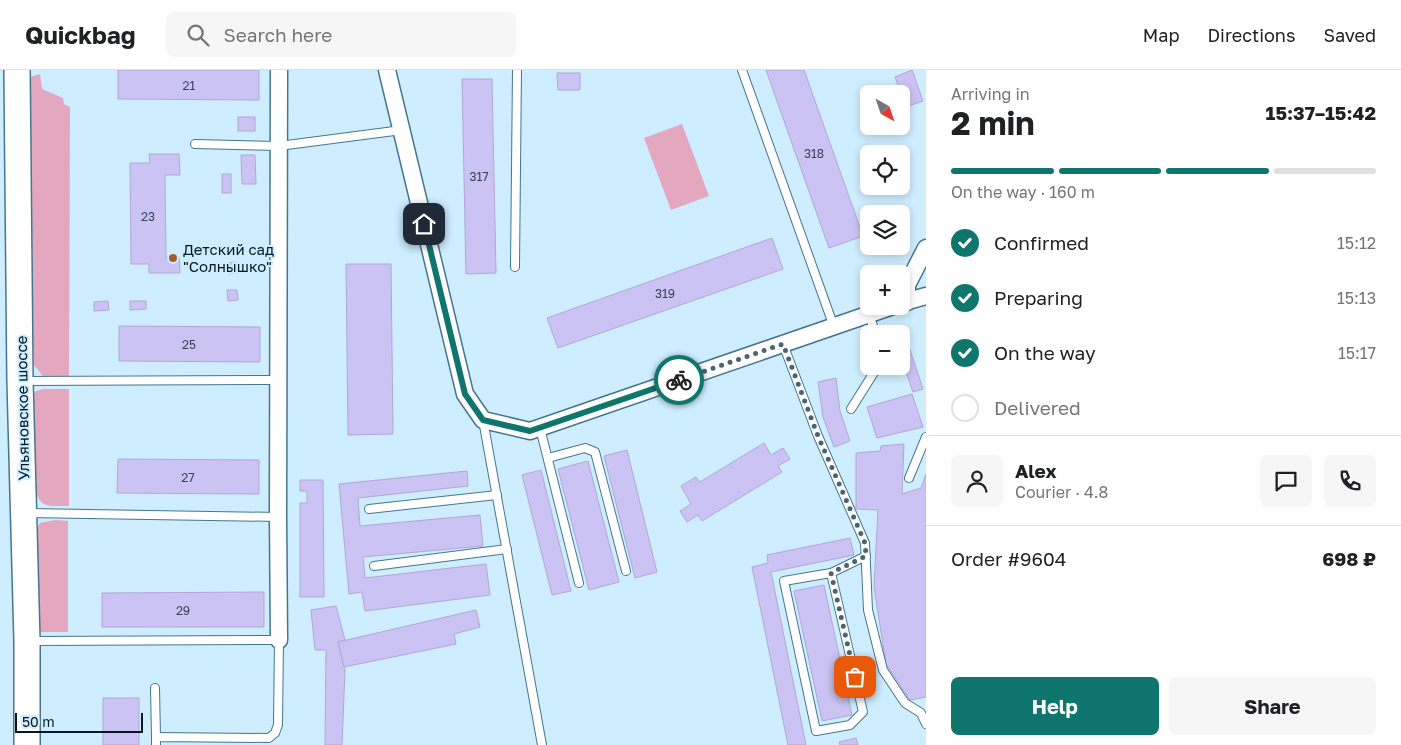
<!DOCTYPE html>
<html lang="en">
<head>
<meta charset="utf-8">
<style>
  body { margin:0; font-family:"Golos Text",sans-serif; background:#f6f6f6; color:#202124; height:100vh; display:flex; flex-direction:column; font-size:19px; white-space:nowrap }
  * { box-sizing:border-box; margin:0 }
  p { font-size:16px; color:#757577 }
  .icon { flex:none; width:28px; height:28px; fill:none; stroke:currentColor; stroke-width:2; stroke-linecap:round; stroke-linejoin:round }
  .map { position:relative; flex:1; overflow:hidden }
  .side { display:flex; flex-direction:column; background:#fff; width:475px }
  .side>* { flex:none }
  .needle { width:32px; rotate:140deg }
  .tools { position:absolute; left:860px; top:15px; display:grid; gap:10px }
  .tools a { display:grid; place-items:center; width:50px; height:50px; border-radius:8px; background:#fff; box-shadow:0 2px 8px #0003; font-size:25px }
  .scale { position:absolute; left:15px; bottom:12px; width:128px; box-sizing:border-box; padding-left:5px; border:2px solid #041923; border-top:0; font-size:14px; line-height:18px; white-space:nowrap; color:#041923; -webkit-text-stroke:4px #ceedfe; paint-order:stroke }
  .pin { position:absolute; display:grid; place-items:center; width:42px; height:42px; color:#fff; margin:-21px; border-radius:10px; box-shadow:0 2px 8px #0006 }
  .courier { position:absolute; display:grid; place-items:center; width:50px; height:50px; margin:-25px; border:4px solid #0f766e; border-radius:50%; background:#fff; color:#222; box-shadow:0 1px 6px #0007 }
  .head em { font-style:normal; font-weight:700 }
  .head div { display:flex; flex-direction:column-reverse }
  .head { display:flex; align-items:center; justify-content:space-between; height:85px; padding:0 25px }
  h1 { font-size:32px; font-weight:700; line-height:38px }
  .bar { display:grid; grid-template-columns:repeat(4,1fr); gap:8px 5px; align-content:center; height:60px; padding:0 25px }
  .bar i { height:6px; border-radius:4px; background:#e0e0e0 }
  .bar .selected { background:#0f766e }
  .bar p { grid-column:span 4 }
  .line { display:flex; align-items:center; gap:12px; padding:0 25px; border-top:1px solid #e0e0e0 }
  .line div { flex:1 }
  .round { display:grid; place-items:center; flex:none; width:52px; height:52px; border-radius:8px; background:#f6f6f6 }
  ol { padding:0 25px; list-style:none }
  li { display:flex; align-items:center; gap:15px; height:55px }
  li p { margin-inline-start:auto }
  li .icon { padding:5px; border-radius:50%; background:#0f766e; color:#fff; stroke-width:4 }
  li:last-child { color:#757577 }
  li i { width:28px; height:28px; border:2px solid #e0e0e0; border-radius:50% }
  .primary-button { display:flex; gap:10px; margin-top:auto; padding:10px 25px }
  .primary-button a { flex:1; height:58px; border-radius:8px; background:#0f766e; color:#fff; font-size:20px; font-weight:700; line-height:58px; text-align:center }
  .primary-button a+a { background:#f6f6f6; color:#202124 }
  header { display:flex; align-items:center; gap:30px; box-sizing:border-box; height:70px; padding:0 25px; background:#fff; border-bottom:1px solid #e0e0e0 }
  header strong { font-size:24px }
  nav { display:flex; gap:28px; margin-inline-start:auto; font-size:18px }
  .search { width:350px; height:45px; background:#f6f6f6; display:flex; align-items:center; gap:12px; box-sizing:border-box; padding:0 18px; border-radius:8px; color:#757577; font-size:19px }
  main { display:flex; flex:1; min-height:0 }
  .map>svg:first-child { display:block }
  .green { fill:#e3a7c0 }
  .building { fill:#cbc3f3; stroke:#afa7d6 }
  .lines { fill:none; stroke-linecap:round; stroke-linejoin:round }
  .lane-casing { stroke:#447690; stroke-width:10 }
  .street-casing { stroke:#447690; stroke-width:19 }
  .primary-casing { stroke:#447690; stroke-width:28 }
  .lane { stroke:#fff; stroke-width:8 }
  .street { stroke:#fff; stroke-width:16 }
  .primary { stroke:#fff; stroke-width:25 }
  .done { stroke:#4b6370; stroke-width:5; stroke-dasharray:0 9 }
  .route { stroke:#0f766e; stroke-width:6 }
  .poi-dot { fill:#a15d2f; stroke:#ceedfe; stroke-width:2 }
  .labels { text-anchor:middle; dominant-baseline:central; stroke-width:4; stroke-linejoin:round; paint-order:stroke }
  .number-label { font-size:12px; fill:#364457 }
  .poi-label { font-size:15px; fill:#041923; stroke:#ceedfe; text-anchor:start }
  .street-label { font-size:15px; fill:#041923; stroke:#ceedfe }
</style>
</head>
<body>
<header>
<strong>Quickbag</strong>
<div class="search"><svg class="icon" aria-label="search" viewBox="0 0 24 24"><circle cx="10" cy="10" r="6"/><path d="M15 15l6 6"/></svg>Search here</div>
<nav><a>Map</a><a>Directions</a><a>Saved</a></nav>
</header>
<main>
<div class="map">
<svg width="926" height="675" viewBox="0 0 926 675">
  <rect width="100%" height="100%" fill="#ceedfe"/>
  <g class="green">
    <path d="M40,4L42,19L63,28L64,34L70,37L69,306H43L34,295L33,274L30,7Z"/>
    <path d="M682,54L709,126L671,140L644,68Z"/>
    <path d="M44,319H69V436C46,436 39,439 34,413L32,326L36,321Z"/>
    <path d="M55,450L68,451V562H41L37,556L36,460L40,453Z"/>
  </g>
  <g class="building">
    <path d="M118,0H259V30L118,29Z"/>
    <path d="M766,0H804L863,166L829,178Z"/>
    <path d="M912,0L923,31L906,37L895,7Z"/>
    <path d="M557,3H580V20H558Z"/>
    <path d="M462,9H492L496,203L466,204Z"/>
    <rect x="238" y="47" width="17" height="14"/>
    <path d="M149,84H179L180,105H165L166,187H179L180,203H149V194H131L130,93H150Z"/>
    <path d="M241,85H255L256,114H242Z"/>
    <rect x="222" y="104" width="9" height="19"/>
    <path d="M772,168L783,199L558,278L547,248Z"/>
    <path d="M236,192L237,203L228,204L227,193Z"/>
    <path d="M346,194H391L393,364L348,365Z"/>
    <path d="M227,220H237L238,230L228,231Z"/>
    <path d="M108,231L109,240L94,241V232Z"/>
    <path d="M130,231H146V239L130,240Z"/>
    <path d="M119,256L260,257V292L119,291Z"/>
    <path d="M907,271L923,319L913,322L901,288V273Z"/>
    <path d="M836,308L840,341L850,371L834,377L823,347L818,312Z"/>
    <path d="M912,324L923,357L877,368L867,337Z"/>
    <path d="M764,373L771,385L783,378L790,389L778,396L782,402L702,451L698,445L687,452L680,441L691,434L681,416L696,407L700,412Z"/>
    <path d="M904,374L902,424L921,418L926,404V627L910,630L886,594L874,517L878,440L856,439V383L880,381L881,376Z"/>
    <path d="M627,380L657,502L635,508L604,386Z"/>
    <path d="M118,389L259,390V424L117,423Z"/>
    <path d="M588,391L619,512L589,520L558,399Z"/>
    <path d="M541,400L571,521L552,525L522,405Z"/>
    <path d="M467,401L468,416L358,428L360,456L480,445L483,476L363,487L365,508L486,494L490,525L365,541L362,522L349,524L339,414Z"/>
    <path d="M300,410H323L324,527H300V433H307V421H300Z"/>
    <path d="M850,468L854,485L771,502L806,675H788L752,497L768,493L767,485Z"/>
    <path d="M824,515L852,645L822,651L794,521Z"/>
    <path d="M264,522V557H102V523Z"/>
    <path d="M336,536L345,570L338,572L345,600L342,675H325L326,580H315L311,540Z"/>
    <path d="M476,540L480,557L454,564L456,574L344,597L338,572Z"/>
    <rect x="103" y="628" width="36" height="47"/>
    <path d="M856,668L858,675H840L839,672Z"/>
  </g>
  <g class="lines">
    <defs>
      <g id="lane">
        <path d="M742,0L834,257"/>
        <path d="M195,74L279,76L402,60"/>
        <path d="M515,197L517,0"/>
        <path d="M869,245L876,264"/>
        <path d="M783,274L818,366L865,473L868,540L883,600L905,633L921,643L926,654"/>
        <path d="M23,311L279,310"/>
        <path d="M851,339L878,296"/>
        <path d="M483,350L542,675"/>
        <path d="M540,358L579,513"/>
        <path d="M548,388L585,378L595,382L626,501"/>
        <path d="M909,408L926,367"/>
        <path d="M369,439L497,425"/>
        <path d="M27,443L278,447"/>
        <path d="M374,496L507,479"/>
        <path d="M831,503L784,511L816,661L850,655L863,642L831,503L866,486"/>
        <path d="M31,571L279,570L278,655L275,663L269,668L156,667V675"/>
        <path d="M155,618L156,667"/>
      </g>
      <g id="street">
        <path d="M279,0L278,447L279,570"/>
        <path d="M387,0L465,324L483,350L530,361L893,236"/>
        <path d="M907,232V215L926,178"/>
        <path d="M901,233L926,226"/>
      </g>
      <path id="primary" d="M17,0L20,311L27,571V675"/>
    </defs>
    <use href="#lane" class="lane-casing"/>
    <use href="#street" class="street-casing"/>
    <use href="#primary" class="primary-casing"/>
    <use href="#lane" class="lane"/>
    <use href="#street" class="street"/>
    <use href="#primary" class="primary"/>
  </g>
  <g class="lines">
    <path class="done" d="M679,310L783,274L818,366L865,473L866,486L831,503L855,607"/>
    <path class="route" d="M424,154L465,324L483,350L530,361L679,310"/>
  </g>
  <circle class="poi-dot" cx="173" cy="188" r="5"/>
  <g class="labels">
    <g class="number-label">
      <text x="189" y="15">21</text>
      <text x="814" y="83">318</text>
      <text x="479" y="106">317</text>
      <text x="148" y="146">23</text>
      <text x="665" y="223">319</text>
      <text x="189" y="274">25</text>
      <text x="188" y="407">27</text>
      <text x="183" y="540">29</text>
    </g>
    <g class="poi-label">
      <text x="183" y="179">Детский сад<tspan x="183" dy="17">"Солнышко"</tspan></text>
    </g>
    <g class="street-label">
      <text transform="translate(22 338) rotate(-91)">Ульяновское шоссе</text>
    </g>
  </g>
</svg>
<div class="tools">
<a><svg class="needle" viewBox="-14 -14 28 28"><path d="M0-13l5 13h-10z" fill="#e53935"/><path d="M0 13l5-13h-10z" fill="#757577"/></svg></a>
<a><svg class="icon" aria-label="locate" viewBox="0 0 24 24"><circle cx="12" cy="12" r="6"/><path d="M12 2v4M12 18v4M2 12h4M18 12h4"/></svg></a>
<a><svg class="icon" aria-label="layers" viewBox="0 0 24 24"><path d="M12 4l9 5-9 5-9-5zM3 14l9 5 9-5"/></svg></a>
<a>+</a>
<a>−</a>
</div>
<div class="scale">50 m</div>
<div class="pin" style="left:855px;top:607px;background:#ea580c"><svg class="icon" aria-label="bag" viewBox="0 0 24 24"><path d="M5 8h14l-1 12H6zM9 8a3 3 0 0 1 6 0"/></svg></div>
<div class="pin" style="left:424px;top:154px;background:#1f2937"><svg class="icon" aria-label="home" viewBox="0 0 24 24"><path d="M3 11l9-7 9 7M6 9v11h12V9"/></svg></div>
<div class="courier" style="left:679px;top:310px"><svg class="icon" aria-label="bike" viewBox="0 0 24 24"><circle cx="6" cy="16" r="4"/><circle cx="18" cy="16" r="4"/><path d="M6 16l4-8h5l3 8M10 8l3 8H6M13 5h3"/></svg></div>
</div>
<section class="side">
<div class="head"><div><h1>2 min</h1><p>Arriving in</p></div><em>15:37–15:42</em></div>
<div class="bar"><i class="selected"></i><i class="selected"></i><i class="selected"></i><i></i><p>On the way · 160 m</p></div>
<ol>
<li><svg class="icon" aria-label="check" viewBox="0 0 24 24"><path d="M5 12l5 5 9-10"/></svg>Confirmed<p>15:12</p></li>
<li><svg class="icon" aria-label="check" viewBox="0 0 24 24"><path d="M5 12l5 5 9-10"/></svg>Preparing<p>15:13</p></li>
<li><svg class="icon" aria-label="check" viewBox="0 0 24 24"><path d="M5 12l5 5 9-10"/></svg>On the way<p>15:17</p></li>
<li><i></i>Delivered</li>
</ol>
<div class="line" style="height:90px"><a class="round"><svg class="icon" aria-label="person" viewBox="0 0 24 24"><circle cx="12" cy="8" r="4"/><path d="M4 21q1-7 8-7t8 7"/></svg></a><div><b>Alex</b><p>Courier · 4.8</p></div><a class="round"><svg class="icon" aria-label="chat" viewBox="0 0 24 24"><path d="M4 5h16v11H9l-5 4z"/></svg></a><a class="round"><svg class="icon" aria-label="phone" viewBox="0 0 24 24"><path d="M5 4h4l2 5-3 2q2 4 5 5l2-3 5 2v4C11 20 4 13 5 4z"/></svg></a></div>
<div class="line" style="height:65px"><div>Order #9604</div><b>698 ₽</b></div>
<div class="primary-button"><a>Help</a><a>Share</a></div>
</section>
</main>
</body>
</html>
